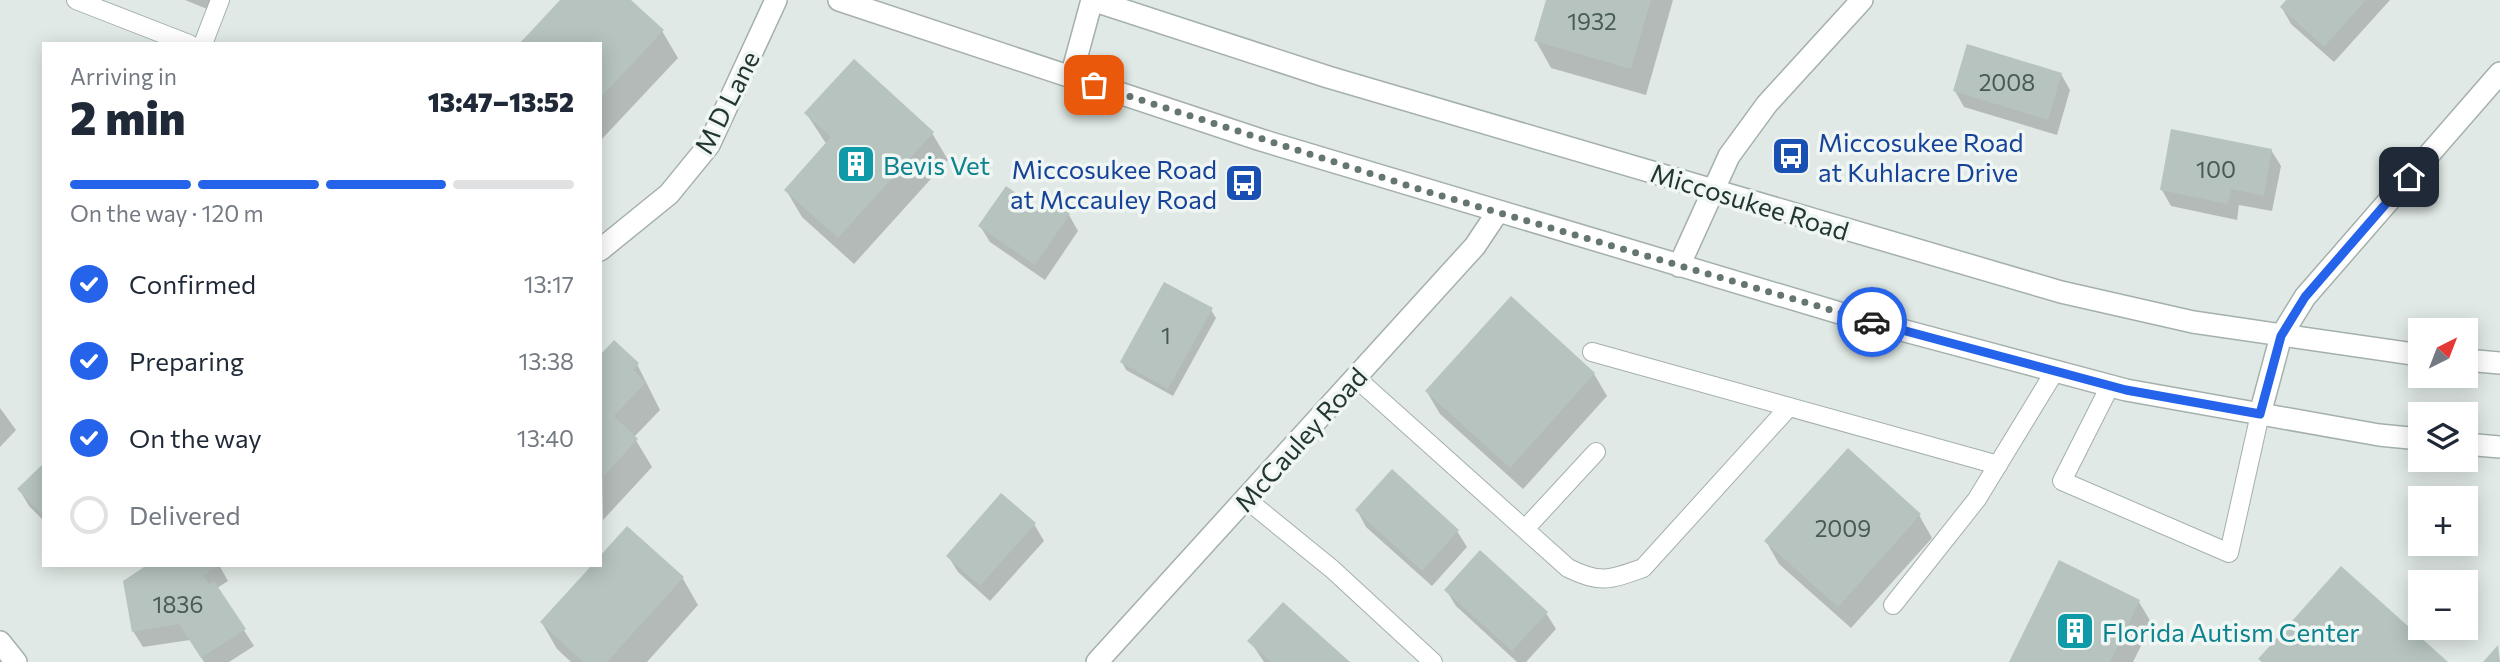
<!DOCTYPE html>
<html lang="en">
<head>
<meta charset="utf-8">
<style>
  body { margin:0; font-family:Commissioner,sans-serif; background:#f2f2f3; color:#1f2937; height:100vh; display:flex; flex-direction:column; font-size:26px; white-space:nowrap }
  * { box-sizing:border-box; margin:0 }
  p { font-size:23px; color:#747a83 }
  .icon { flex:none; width:38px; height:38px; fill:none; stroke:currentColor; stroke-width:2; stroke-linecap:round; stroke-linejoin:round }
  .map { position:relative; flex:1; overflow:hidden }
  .panel { position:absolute; left:42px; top:42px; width:560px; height:525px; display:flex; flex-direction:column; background:#fff; border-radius:0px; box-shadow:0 4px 18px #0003 }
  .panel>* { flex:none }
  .needle { width:46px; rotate:42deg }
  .buttons { position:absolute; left:2408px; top:318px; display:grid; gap:14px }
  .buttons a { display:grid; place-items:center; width:70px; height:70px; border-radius:0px; background:#fff; box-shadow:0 4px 18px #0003; font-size:35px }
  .pin { position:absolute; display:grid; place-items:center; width:60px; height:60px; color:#fff; margin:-30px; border-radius:14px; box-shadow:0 4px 10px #0006 }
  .courier { position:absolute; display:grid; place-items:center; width:70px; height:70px; margin:-35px; border:5px solid #2563eb; border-radius:50%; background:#fff; color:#222; box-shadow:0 2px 9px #0007 }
  .summary em { font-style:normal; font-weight:800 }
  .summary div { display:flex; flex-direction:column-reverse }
  .summary { display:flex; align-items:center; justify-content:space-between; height:119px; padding:0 28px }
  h1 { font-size:46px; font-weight:800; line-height:52px }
  .bar { display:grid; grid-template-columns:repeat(4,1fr); gap:10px 7px; align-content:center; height:84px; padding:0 28px }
  .bar i { height:9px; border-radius:5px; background:#e0e1e3 }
  .bar .active { background:#2563eb }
  .bar p { grid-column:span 4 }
  ol { padding:0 28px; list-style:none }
  li { display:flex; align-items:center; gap:21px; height:77px }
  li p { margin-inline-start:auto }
  li .icon { padding:7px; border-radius:50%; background:#2563eb; color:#fff; stroke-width:4 }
  li:last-child { color:#747a83 }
  li i { width:38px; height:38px; border:4px solid #e0e1e3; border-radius:50% }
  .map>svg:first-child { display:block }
  .shadow { fill:#0003 }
  .building { fill:#b6c3be }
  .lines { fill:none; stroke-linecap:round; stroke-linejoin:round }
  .service-casing { stroke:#a4b0ac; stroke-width:20 }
  .minor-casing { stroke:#a4b0ac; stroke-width:24 }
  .tertiary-casing { stroke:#a4b0ac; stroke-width:24 }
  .service { stroke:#fff; stroke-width:18 }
  .minor { stroke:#fff; stroke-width:21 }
  .tertiary { stroke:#fff; stroke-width:21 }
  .done { stroke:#657571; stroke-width:7; stroke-dasharray:0 12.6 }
  .route { stroke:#2563eb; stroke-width:9 }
  .labels { text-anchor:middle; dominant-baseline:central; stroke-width:7; stroke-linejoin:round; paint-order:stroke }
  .number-label { font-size:23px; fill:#485a55 }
  .street-label { font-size:26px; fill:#233732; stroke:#f0f6f3 }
  .transit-label { font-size:26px; fill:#164399; stroke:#f0f6f3; text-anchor:start }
  .culture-label { font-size:26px; fill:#0d838f; stroke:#f0f6f3; text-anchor:start }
</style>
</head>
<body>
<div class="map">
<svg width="2500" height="662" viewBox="0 0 2500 662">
  <rect width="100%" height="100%" fill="#e0e9e5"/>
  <g class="shadow">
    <path d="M185,0H216L212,11Z"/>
    <path d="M562,0H629L662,31L678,58L600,141V44Z"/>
    <path d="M1547,0H1673L1646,95L1551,68L1536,41Z"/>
    <path d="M2289,0H2390L2334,62L2291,24L2282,8Z"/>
    <path d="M2061,74L2070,90L2057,135L1964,107L1955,91Z"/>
    <path d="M806,113L932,133L948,160L854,264L802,217L786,190L827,145Z"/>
    <path d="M2271,150L2281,166L2272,211L2239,205L2237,220L2171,206L2162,190Z"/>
    <path d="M1041,213L1069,215L1078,231L1045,280L990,242L980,226Z"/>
    <path d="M1211,310L1216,318L1173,396L1126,370L1122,362Z"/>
    <path d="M600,358L637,364L660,410L634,437L652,467L603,520Z"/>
    <path d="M1594,374L1607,396L1523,489L1440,414L1427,392Z"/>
    <path d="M0,408L16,430L0,447Z"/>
    <path d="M44,466V521L29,506L19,489Z"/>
    <path d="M1357,510L1457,531L1467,547L1432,586L1366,527Z"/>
    <path d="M1919,515L1932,538L1851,628L1779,564L1766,541Z"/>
    <path d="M1034,524L1044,541L990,601L958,572L948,556Z"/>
    <path d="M628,529L683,579L698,605L647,662H571L557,649L542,623L600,565Z"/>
    <path d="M150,565H219L228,581L217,588L254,646L229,662H204L190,640L143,647L133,631Z"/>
    <path d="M1446,590L1546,613L1556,629L1526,662H1517L1456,606Z"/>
    <path d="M2139,602L2152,624L2133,662H2011Z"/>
    <path d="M1250,641L1347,662H1264Z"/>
  </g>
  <g class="building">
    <path d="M560,0H631L664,30L600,98V44H519Z"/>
    <path d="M1546,0H1651L1631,69L1534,41Z"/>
    <path d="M2286,0H2366L2324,47L2280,7Z"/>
    <path d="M1967,44L2062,73L2048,120L1953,91Z"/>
    <path d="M854,59L934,132L838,238L784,190L831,137L804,113Z"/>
    <path d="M2171,129L2272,149L2264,196L2231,189L2228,204L2160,190Z"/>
    <path d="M1006,186L1041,210L1049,199L1070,214L1035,265L978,226Z"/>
    <path d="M1164,282L1213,308L1168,389L1120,362Z"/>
    <path d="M1511,296L1595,373L1510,468L1425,391Z"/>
    <path d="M614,340L639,363L633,370L646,382L614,416L638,439L600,480V355Z"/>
    <path d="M1848,448L1921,514L1838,607L1764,541Z"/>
    <path d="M44,463V516L17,489Z"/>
    <path d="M1392,469L1459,530L1422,571L1355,510Z"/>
    <path d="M1001,493L1036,523L980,586L946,556Z"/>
    <path d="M627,526L684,577L607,662H583L540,622L592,565H600V556Z"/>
    <path d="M1480,550L1548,612L1512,651L1444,590Z"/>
    <path d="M2059,560L2140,600L2110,662H2009Z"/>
    <path d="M147,565H218L203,576L209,584L214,581L246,629L201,658L179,624L132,632L123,581Z"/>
    <path d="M2341,566L2448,662H2262L2258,659Z"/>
    <path d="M1283,602L1350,662H1271L1247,641Z"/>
    <path d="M2498,645L2500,662H2483Z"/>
  </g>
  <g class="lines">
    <defs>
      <g id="service">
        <path d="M76,0L189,44"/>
        <path d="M203,44L220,0"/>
        <path d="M1592,352L1998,465"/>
        <path d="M1356,378L1568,568C1600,584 1610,580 1643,568L1789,407"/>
        <path d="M2110,386L2062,481L2229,553L2260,414"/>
        <path d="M1246,499L1332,569L1433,662"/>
        <path d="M1525,529L1596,452"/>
        <path d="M1893,605L1977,499L2055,371"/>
      </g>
      <g id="minor">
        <path d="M1071,77L1092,0"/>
        <path d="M600,250L669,194L709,145L776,0"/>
        <path d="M1679,266L1729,156L1767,104L1862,0"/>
        <path d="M2260,414L2281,336L2305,297L2500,73"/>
        <path d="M0,642L16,662"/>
        <path d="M1097,662L1475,246L1497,213"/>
      </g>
      <g id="tertiary">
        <path d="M839,0L1261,140L1853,317L2126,390L2379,435L2420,439"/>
        <path d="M1092,0L1328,77L2061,292L2193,322L2420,355"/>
        <path d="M2466,360L2500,363"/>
        <path d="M2466,444L2500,447"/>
      </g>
    </defs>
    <use href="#service" class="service-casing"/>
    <use href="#minor" class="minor-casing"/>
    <use href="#tertiary" class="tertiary-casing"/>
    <use href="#service" class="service"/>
    <use href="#minor" class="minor"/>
    <use href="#tertiary" class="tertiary"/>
  </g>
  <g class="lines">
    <path class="done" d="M1094,85L1425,191L1872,322"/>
    <path class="route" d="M1872,322L2126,390L2260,414L2281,336L2305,297L2409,177"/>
  </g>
  <defs>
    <symbol id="bus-square" viewBox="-11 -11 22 22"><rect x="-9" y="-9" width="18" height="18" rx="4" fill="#1a4fb4" stroke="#f0f6f3"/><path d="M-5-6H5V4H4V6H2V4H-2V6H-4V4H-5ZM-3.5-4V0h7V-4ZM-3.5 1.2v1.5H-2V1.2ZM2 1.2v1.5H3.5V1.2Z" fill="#fff"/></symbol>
    <symbol id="building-square" viewBox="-11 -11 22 22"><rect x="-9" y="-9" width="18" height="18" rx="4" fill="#0f9aa8" stroke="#f0f6f3"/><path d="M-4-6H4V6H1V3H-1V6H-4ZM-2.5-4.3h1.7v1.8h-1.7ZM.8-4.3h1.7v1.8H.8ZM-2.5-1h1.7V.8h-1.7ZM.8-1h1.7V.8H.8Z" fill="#fff"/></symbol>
  </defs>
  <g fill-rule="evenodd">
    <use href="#bus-square" x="1769" y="134" width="44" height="44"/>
    <use href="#building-square" x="834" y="142" width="44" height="44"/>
    <use href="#bus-square" x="1222" y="161" width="44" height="44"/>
    <use href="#building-square" x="2053" y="609" width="44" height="44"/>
  </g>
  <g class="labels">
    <g class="number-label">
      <text x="1592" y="21">1932</text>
      <text x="2007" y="82">2008</text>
      <text x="2216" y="169">100</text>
      <text x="1166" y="335">1</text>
      <text x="1843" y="528">2009</text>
      <text x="178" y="604">1836</text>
    </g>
    <g class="street-label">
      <text transform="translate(726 102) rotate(-63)">M D Lane</text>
      <text transform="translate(1750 201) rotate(17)">Miccosukee Road</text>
      <text transform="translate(1300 439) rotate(-48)">McCauley Road</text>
    </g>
    <g class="transit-label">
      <text x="1818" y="141">Miccosukee Road<tspan x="1818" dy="30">at Kuhlacre Drive</tspan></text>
      <text x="1217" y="168" text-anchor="end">Miccosukee Road<tspan x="1217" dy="30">at Mccauley Road</tspan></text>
    </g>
    <g class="culture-label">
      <text x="883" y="164">Bevis Vet</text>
      <text x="2102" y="631">Florida Autism Center</text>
    </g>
  </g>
</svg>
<div class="buttons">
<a><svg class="needle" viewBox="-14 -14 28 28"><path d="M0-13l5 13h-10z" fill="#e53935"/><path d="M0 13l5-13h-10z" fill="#747a83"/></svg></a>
<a><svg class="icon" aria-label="layers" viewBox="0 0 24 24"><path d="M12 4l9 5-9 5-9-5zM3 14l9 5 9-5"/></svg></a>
<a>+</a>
<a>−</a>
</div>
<div class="pin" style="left:1094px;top:85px;background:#ea580c"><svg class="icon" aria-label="bag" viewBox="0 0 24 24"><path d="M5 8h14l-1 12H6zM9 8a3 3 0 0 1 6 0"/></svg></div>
<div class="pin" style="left:2409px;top:177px;background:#1f2937"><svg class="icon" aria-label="home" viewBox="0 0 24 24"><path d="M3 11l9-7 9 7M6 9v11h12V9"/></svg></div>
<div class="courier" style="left:1872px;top:322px"><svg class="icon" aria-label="car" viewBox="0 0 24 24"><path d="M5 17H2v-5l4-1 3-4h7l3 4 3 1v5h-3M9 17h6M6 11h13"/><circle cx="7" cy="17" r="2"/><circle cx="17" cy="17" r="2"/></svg></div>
<section class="panel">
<div class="summary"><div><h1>2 min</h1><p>Arriving in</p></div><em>13:47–13:52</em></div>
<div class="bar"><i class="active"></i><i class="active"></i><i class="active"></i><i></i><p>On the way · 120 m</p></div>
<ol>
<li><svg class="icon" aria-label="check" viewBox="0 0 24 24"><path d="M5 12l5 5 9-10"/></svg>Confirmed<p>13:17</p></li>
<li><svg class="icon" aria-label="check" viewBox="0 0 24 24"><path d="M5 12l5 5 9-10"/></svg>Preparing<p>13:38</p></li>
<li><svg class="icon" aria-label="check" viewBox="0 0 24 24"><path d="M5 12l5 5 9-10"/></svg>On the way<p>13:40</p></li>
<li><i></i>Delivered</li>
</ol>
</section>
</div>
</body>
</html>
